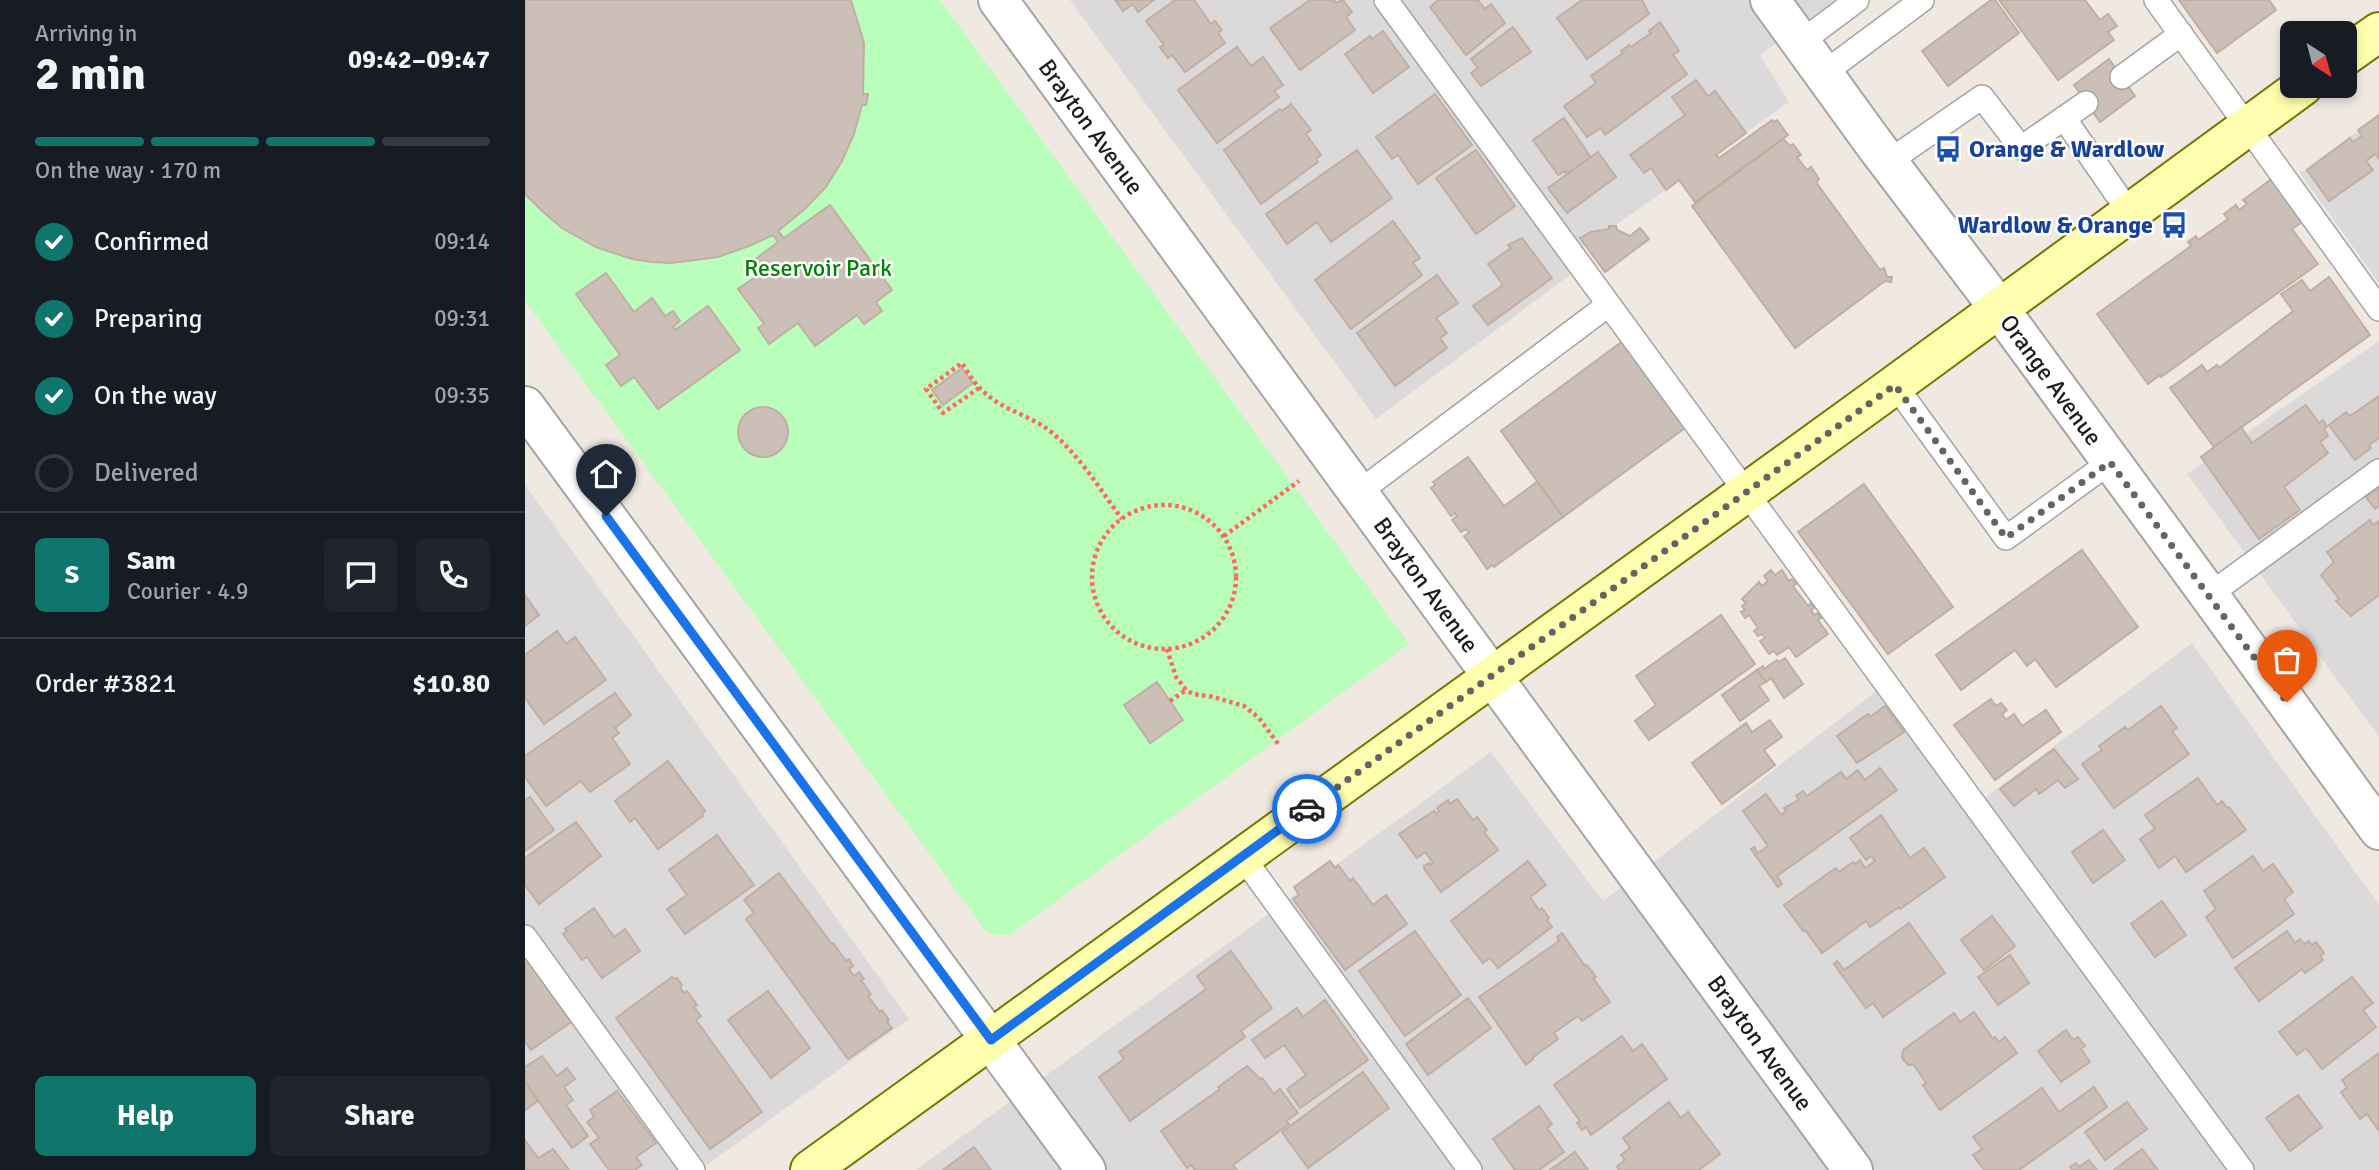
<!DOCTYPE html>
<html lang="en">
<head>
<meta charset="utf-8">
<style>
  body { margin:0; font-family:Signika,sans-serif; background:#20242c; color:#f1f3f6; height:100vh; display:flex; flex-direction:column; font-size:26px; white-space:nowrap }
  * { box-sizing:border-box; margin:0 }
  p { font-size:23px; color:#9ea1a6 }
  .icon { flex:none; width:38px; height:38px; fill:none; stroke:currentColor; stroke-width:2; stroke-linecap:round; stroke-linejoin:round }
  .map { position:relative; flex:1; overflow:hidden }
  .sheet { display:flex; flex-direction:column; background:#171b24; width:525px }
  .sheet>* { flex:none }
  .needle { width:46px; rotate:144deg }
  .buttons { position:absolute; left:1755px; top:21px; display:grid; gap:14px }
  .buttons a { display:grid; place-items:center; width:77px; height:77px; border-radius:10px; background:#171b24; box-shadow:0 4px 10px #0003; font-size:35px }
  .pin { position:absolute; display:grid; place-items:center; width:60px; height:60px; color:#fff; margin:-72px -30px; border-radius:50% 50% 50% 0; rotate:-45deg; box-shadow:0 0 7px #0007 }
  .pin .icon { rotate:45deg }
  .courier { position:absolute; display:grid; place-items:center; width:70px; height:70px; margin:-35px; border:5px solid #1a73e8; border-radius:50%; background:#fff; color:#222; box-shadow:0 2px 9px #0007 }
  .head em { font-style:normal; font-weight:700 }
  .head div { display:flex; flex-direction:column-reverse }
  .head { display:flex; align-items:center; justify-content:space-between; height:119px; padding:0 35px }
  h1 { font-size:46px; font-weight:700; line-height:52px }
  .bar { display:grid; grid-template-columns:repeat(4,1fr); gap:10px 7px; align-content:center; height:84px; padding:0 35px }
  .bar i { height:9px; border-radius:5px; background:#363941 }
  .bar .current { background:#0f766e }
  .bar p { grid-column:span 4 }
  .line { display:flex; align-items:center; gap:18px; padding:0 35px; border-top:2px solid #363941 }
  .line div { flex:1 }
  .round { display:grid; place-items:center; flex:none; width:74px; height:74px; border-radius:10px; background:#20242c }
  ol { padding:0 35px; list-style:none }
  li { display:flex; align-items:center; gap:21px; height:77px }
  li p { margin-inline-start:auto }
  li .icon { padding:7px; border-radius:50%; background:#0f766e; color:#fff; stroke-width:4 }
  li:last-child { color:#9ea1a6 }
  li i { width:38px; height:38px; border:4px solid #363941; border-radius:50% }
  .cta { display:flex; gap:14px; margin-top:auto; padding:14px 35px }
  .cta a { flex:1; height:80px; border-radius:10px; background:#0f766e; color:#fff; font-size:28px; font-weight:700; line-height:80px; text-align:center }
  .cta a+a { background:#20242c; color:#f1f3f6 }
  main { display:flex; flex:1; min-height:0 }
  .map>svg:first-child { display:block }
  .residential { fill:#dbd9da }
  .park { fill:#b9feba }
  .building { fill:#cbbfb7; stroke:#c2aea2; stroke-width:2 }
  .lines { fill:none; stroke-linecap:round; stroke-linejoin:round }
  .service-casing { stroke:#a4a4a4; stroke-width:26 }
  .minor-casing { stroke:#a4a4a4; stroke-width:42 }
  .tertiary-casing { stroke:#a4a4a4; stroke-width:42 }
  .secondary-casing { stroke:#727700; stroke-width:42 }
  .path { stroke:#ff6862; stroke-width:4.5; stroke-dasharray:3.5 3.5; stroke-linecap:butt }
  .service { stroke:#fff; stroke-width:23 }
  .minor { stroke:#fff; stroke-width:38 }
  .tertiary { stroke:#fff; stroke-width:38 }
  .secondary { stroke:#fffeaf; stroke-width:38 }
  .done { stroke:#666462; stroke-width:7; stroke-dasharray:0 12.6 }
  .route { stroke:#1a73e8; stroke-width:9 }
  .labels { text-anchor:middle; dominant-baseline:central; stroke-width:5; stroke-linejoin:round; paint-order:stroke }
  .street-label { font-size:24px; fill:#1d1d1d; stroke:#fff }
  .transit-label { font-size:24px; font-weight:bold; fill:#164399; stroke:#fff; text-anchor:start }
  .park-label { font-size:24px; fill:#018404; stroke:#fff }
</style>
</head>
<body>
<main>
<section class="sheet">
<div class="head"><div><h1>2 min</h1><p>Arriving in</p></div><em>09:42–09:47</em></div>
<div class="bar"><i class="current"></i><i class="current"></i><i class="current"></i><i></i><p>On the way · 170 m</p></div>
<ol>
<li><svg class="icon" aria-label="check" viewBox="0 0 24 24"><path d="M5 12l5 5 9-10"/></svg>Confirmed<p>09:14</p></li>
<li><svg class="icon" aria-label="check" viewBox="0 0 24 24"><path d="M5 12l5 5 9-10"/></svg>Preparing<p>09:31</p></li>
<li><svg class="icon" aria-label="check" viewBox="0 0 24 24"><path d="M5 12l5 5 9-10"/></svg>On the way<p>09:35</p></li>
<li><i></i>Delivered</li>
</ol>
<div class="line" style="height:126px"><b class="round" style="background:#0f766e;color:#fff">S</b><div><b>Sam</b><p>Courier · 4.9</p></div><a class="round"><svg class="icon" aria-label="chat" viewBox="0 0 24 24"><path d="M4 5h16v11H9l-5 4z"/></svg></a><a class="round"><svg class="icon" aria-label="phone" viewBox="0 0 24 24"><path d="M5 4h4l2 5-3 2q2 4 5 5l2-3 5 2v4C11 20 4 13 5 4z"/></svg></a></div>
<div class="line" style="height:91px"><div>Order #3821</div><b>$10.80</b></div>
<div class="cta"><a>Help</a><a>Share</a></div>
</section>
<div class="map">
<svg width="1854" height="1170" viewBox="0 0 1854 1170">
  <rect width="100%" height="100%" fill="#efe9e1"/>
  <g class="residential">
    <path d="M545,0H1310L1235,55L1264,102L1040,261L1049,272L851,419Z"/>
    <path d="M1854,116V283L1775,173Z"/>
    <path d="M1854,341V737L1662,474Z"/>
    <path d="M0,485L384,1019L175,1170H0Z"/>
    <path d="M1667,643L1854,905V1170H391L966,752L1078,901L1354,689L1442,811Z"/>
  </g>
  <path class="park" d="M0,0H415L884,644L485,935H471L460,930L0,301Z"/>
  <g class="building">
    <path d="M0,0H326L339,43L338,94H343L341,105H337L329,134L317,161L301,187L280,209L253,231L259,238L305,205L367,290L351,302L357,311L339,324L332,315L290,346L273,323L244,344L233,328L239,324L213,289L236,273L228,261L253,242L248,235L224,246L193,257L146,263L127,262L107,259L71,247L37,228L18,212L0,194Z"/>
    <path d="M590,0H629L613,12L608,4L598,11Z"/>
    <path d="M650,0H669L686,24L690,21L697,30L693,33L700,43L660,72L647,55L643,58L635,47L639,45L621,21Z"/>
    <path d="M785,0H809L811,3L818,0L827,12L821,17L830,30L775,70L745,28Z"/>
    <path d="M913,0H953L960,9L966,4L980,23L941,55L905,7Z"/>
    <path d="M1057,0H1117L1124,14L1062,59L1032,18Z"/>
    <path d="M1466,0H1470L1494,33L1423,86L1397,51Z"/>
    <path d="M1474,0H1560L1575,20L1583,14L1592,26L1583,32L1589,40L1533,80Z"/>
    <path d="M1654,0H1744L1751,10L1692,53Z"/>
    <path d="M1135,22L1154,51L1148,55L1162,74L1080,135L1076,128L1062,137L1039,106L1071,83L1066,76L1098,53L1096,51L1104,45L1106,47L1126,33L1124,31Z"/>
    <path d="M988,27L1006,52L956,86L946,73L953,68L946,59Z"/>
    <path d="M858,31L884,67L848,93L820,54L845,36L847,39Z"/>
    <path d="M712,47L726,66L738,57L758,85L749,91L754,97L692,143L653,90Z"/>
    <path d="M1584,59L1610,96L1575,122L1549,85Z"/>
    <path d="M1171,80L1183,96L1190,91L1221,133L1191,155L1194,158L1247,120L1249,122L1252,120L1263,135L1170,202L1154,180L1141,190L1126,168L1119,173L1105,155L1160,115L1147,97Z"/>
    <path d="M910,94L947,145L893,184L873,155L867,159L851,137Z"/>
    <path d="M766,104L786,130L781,134L796,155L791,159L793,162L736,204L699,150L755,109L757,111Z"/>
    <path d="M1854,115V159L1850,154L1841,161L1848,170L1804,201L1782,170L1825,138L1828,142L1837,136L1833,130Z"/>
    <path d="M1039,118L1066,158L1041,174L1040,171L1033,175L1008,140Z"/>
    <path d="M1258,139L1265,146L1268,144L1276,155L1272,157L1282,170L1286,167L1294,179L1291,182L1355,270L1359,268L1362,277H1367L1366,282L1360,281L1270,348L1167,206Z"/>
    <path d="M832,150L867,198L806,242L792,222L762,244L741,214Z"/>
    <path d="M951,150L990,206L951,234L911,178Z"/>
    <path d="M1073,152L1091,177L1042,213L1023,188Z"/>
    <path d="M1748,178L1779,221L1767,229L1793,264L1636,377L1635,375L1623,384L1572,314L1666,246L1663,242L1671,236L1673,240L1703,219L1699,214L1711,205L1714,210L1722,204L1718,200Z"/>
    <path d="M868,221L895,258L888,263L897,275L826,329L790,280Z"/>
    <path d="M1084,226H1091L1092,230L1105,236L1115,228L1124,239L1080,272L1055,238L1066,232L1084,229Z"/>
    <path d="M997,238L1027,278L963,325L948,306L978,285L963,264L986,248L983,245Z"/>
    <path d="M81,273L109,312L127,298L140,316L148,311L155,321L148,327L150,330L183,306L215,350L133,409L109,377L96,386L81,365L95,355L51,294Z"/>
    <path d="M912,275L933,303L911,318L922,333L915,338L922,348L870,386L832,333Z"/>
    <path d="M1804,277L1845,335L1689,447L1645,388L1677,365L1682,372L1692,365L1694,368L1768,311L1756,294L1777,280L1785,291Z"/>
    <path d="M1098,341L1160,428L1038,517L976,431Z"/>
    <path d="M437,368L448,383L418,405L407,390Z"/>
    <path d="M1854,396V438L1844,445L1846,448L1830,460L1804,425L1821,412L1825,416Z"/>
    <path d="M1781,405L1794,423L1798,420L1802,427L1799,429L1803,436L1795,442L1803,453L1759,487L1775,510L1734,539L1676,457L1716,427L1727,443Z"/>
    <circle cx="238" cy="432" r="25"/>
    <path d="M943,457L979,506L1012,482L1038,517L969,567L967,565L962,569L939,536L944,533L941,529L936,532L927,520L932,516L930,513L926,516L906,488L910,485L908,482Z"/>
    <path d="M1339,484L1428,607L1363,654L1273,532Z"/>
    <path d="M1854,487V506L1850,509L1841,497Z"/>
    <path d="M1845,520L1848,525L1854,521V595L1826,616L1811,601L1814,599L1796,575L1809,562L1802,552Z"/>
    <path d="M1557,550L1613,627L1531,687L1510,659L1502,666L1490,650L1436,690L1411,655Z"/>
    <path d="M1246,570L1250,575L1257,570L1264,581L1267,579L1271,584L1268,586L1283,606L1286,603L1289,608L1286,610L1289,615L1293,613L1296,618L1293,620L1303,634L1271,657L1264,647L1252,655L1249,651L1244,654L1235,641L1240,638L1237,634L1233,636L1229,631L1233,628L1224,615L1220,618L1216,612L1220,610L1217,606L1221,603L1217,599L1234,582L1237,586L1243,581L1239,576Z"/>
    <path d="M0,595L14,615L0,626Z"/>
    <path d="M1196,615L1230,664L1124,740L1110,721L1131,705L1111,676Z"/>
    <path d="M32,631L41,644L50,637L81,680L19,724L0,698V655Z"/>
    <path d="M1260,658L1278,684L1259,698L1246,678L1241,682L1232,670L1238,666L1239,669L1252,660L1254,662Z"/>
    <path d="M1232,670L1241,682L1234,686L1244,700L1215,721L1197,695Z"/>
    <path d="M632,682L658,720L625,743L599,705Z"/>
    <path d="M90,693L106,715L90,728L94,733L87,738L105,764L65,792L56,781L21,806L0,777V756Z"/>
    <path d="M1466,699L1471,706L1476,703L1482,710L1477,714L1481,720L1489,714L1497,726L1521,710L1536,732L1470,780L1429,725Z"/>
    <path d="M1360,706L1379,732L1332,763L1312,736L1343,714L1345,717Z"/>
    <path d="M1636,706L1652,728L1647,731L1664,754L1589,808L1557,764L1577,750L1574,746L1600,727L1603,730Z"/>
    <path d="M1245,720L1257,737L1239,750L1250,765L1197,804L1167,763L1221,723L1227,732Z"/>
    <path d="M1529,749L1553,779L1540,788L1533,780L1514,794L1511,789L1489,806L1475,789Z"/>
    <path d="M143,761L180,811L177,814L178,816L133,849L110,818L105,822L90,801Z"/>
    <path d="M1355,768L1372,790L1252,876L1257,884L1253,887L1226,849L1229,847L1233,853L1243,846L1218,811L1241,794L1256,815L1261,811L1259,808L1274,800L1271,796L1278,791L1282,796L1316,772L1321,779L1333,770L1340,780Z"/>
    <path d="M1673,778L1692,805L1697,801L1702,808L1704,807L1721,830L1661,872L1650,856L1634,868L1615,839L1630,829L1620,815Z"/>
    <path d="M5,797L29,830L0,851V800Z"/>
    <path d="M932,799L948,820L952,817L962,830L959,832L973,850L916,892L900,870L899,866L904,863L906,865L908,863L900,852L892,858L874,834L909,811L911,814L914,811L912,808L923,800L925,804Z"/>
    <path d="M1356,815L1385,858L1399,848L1420,877L1375,909L1374,907L1345,927L1341,921L1297,953L1280,930L1278,931L1259,905L1311,868L1314,872L1328,862L1330,864L1335,860L1340,868L1350,861L1346,856L1341,860L1325,838Z"/>
    <path d="M51,822L76,856L14,904L0,885V858Z"/>
    <path d="M1578,830L1600,860L1568,883L1547,852Z"/>
    <path d="M192,835L229,885L160,934L142,909L162,895L144,870Z"/>
    <path d="M1728,856L1738,871L1748,864L1768,892L1759,899L1769,914L1708,958L1681,917L1691,909L1679,891Z"/>
    <path d="M805,861L810,868L813,865L825,881L828,878L848,905L861,895L882,924L820,970L768,899L774,895L769,887Z"/>
    <path d="M1003,861L1021,885L1005,897L1014,910L1017,908L1024,918L1022,920L1027,927L973,968L965,958L958,963L926,921Z"/>
    <path d="M254,873L307,944L308,943L321,961L324,959L328,966L324,969L329,976L334,972L339,979L336,980L346,994L343,996L355,1012L357,1010L364,1020L362,1022L367,1028L323,1059L221,919L229,913L219,900Z"/>
    <path d="M1637,901L1661,935L1630,957L1606,924Z"/>
    <path d="M69,908L89,937L100,929L115,951L77,978L62,957L57,960L38,934L42,931L40,929Z"/>
    <path d="M1467,916L1490,946L1459,970L1436,940Z"/>
    <path d="M1384,923L1420,973L1358,1017L1348,1003L1341,1008L1309,964L1312,961L1319,970Z"/>
    <path d="M890,931L936,995L880,1036L834,971Z"/>
    <path d="M1762,931L1770,943L1775,939L1779,944L1784,941L1787,945L1791,942L1799,953L1795,956L1798,960L1780,973L1777,969L1734,1001L1710,968Z"/>
    <path d="M1037,933L1060,966L1062,965L1071,977L1068,978L1085,1002L1057,1021L1053,1016L1029,1033L1033,1039L1007,1058L1008,1059L1001,1065L954,997L1034,941L1032,937Z"/>
    <path d="M706,951L747,1008L716,1031L720,1037L605,1121L574,1077L599,1059L594,1052L681,989L672,976Z"/>
    <path d="M1485,955L1504,983L1473,1005L1453,977Z"/>
    <path d="M6,960L49,1020L6,1050L0,1042V964Z"/>
    <path d="M147,977L150,979L152,978L157,985L155,987L159,993L162,991L172,1005L169,1007L176,1016L171,1020L237,1112L185,1149L91,1018Z"/>
    <path d="M1827,977L1848,1003L1838,1010L1851,1027L1797,1069L1781,1048L1772,1055L1754,1032Z"/>
    <path d="M243,991L285,1048L246,1078L203,1020Z"/>
    <path d="M943,998L966,1028L903,1075L881,1044Z"/>
    <path d="M800,1000L843,1060L775,1108L762,1089L781,1075L759,1045L740,1058L727,1040L772,1008L778,1017Z"/>
    <path d="M1449,1012L1468,1039L1470,1037L1474,1042L1480,1037L1492,1053L1415,1110L1398,1085L1401,1083L1389,1065H1383L1377,1058L1378,1050L1429,1013L1435,1022Z"/>
    <path d="M1541,1030L1548,1040L1553,1037L1560,1046L1556,1049L1565,1062L1536,1082L1513,1051Z"/>
    <path d="M1097,1036L1108,1051L1117,1044L1142,1079L1066,1135L1061,1127L1057,1130L1052,1123L1055,1121L1029,1085Z"/>
    <path d="M1854,1053V1131L1842,1114L1835,1119L1816,1092L1822,1088L1817,1080Z"/>
    <path d="M17,1056L32,1076L42,1068L50,1079L39,1087L48,1100L41,1105L63,1136L47,1148L0,1082V1067Z"/>
    <path d="M722,1066L735,1079L737,1078L749,1094L755,1089L773,1113L761,1121L764,1124L708,1165L712,1170H670L666,1165L662,1168L636,1131L695,1089L693,1087Z"/>
    <path d="M838,1072L864,1108L783,1168L757,1132Z"/>
    <path d="M0,1082L13,1101L0,1110Z"/>
    <path d="M1569,1087L1582,1107L1494,1170H1459L1448,1155L1457,1149L1448,1137L1517,1088L1534,1112Z"/>
    <path d="M92,1091L131,1143L111,1157L117,1165L110,1170H84L65,1144L74,1138L62,1122L69,1117L65,1110Z"/>
    <path d="M1773,1095L1797,1127L1765,1151L1741,1118Z"/>
    <path d="M1144,1102L1156,1118L1163,1112L1195,1154L1174,1170H1094L1092,1166L1100,1160L1096,1155L1105,1148L1098,1138Z"/>
    <path d="M1602,1102L1622,1129L1580,1160L1560,1132Z"/>
    <path d="M1014,1106L1027,1124L1022,1128L1039,1152L1014,1170H990L968,1139Z"/>
    <path d="M0,1140L13,1158L28,1149L44,1170H0Z"/>
    <path d="M449,1147L466,1170H418Z"/>
    <path d="M1617,1149L1633,1170H1589Z"/>
    <path d="M1050,1152L1063,1170H1025Z"/>
    <path d="M1564,1160L1572,1170H1547L1545,1167L1551,1163L1554,1167Z"/>
  </g>
  <g class="lines">
    <defs>
      <g id="service">
        <path d="M861,0L1717,1170"/>
        <path d="M1631,0L1854,309"/>
        <path d="M1276,42L1332,0"/>
        <path d="M1299,73L1397,0"/>
        <path d="M1597,77L1656,34"/>
        <path d="M1539,118L1604,212"/>
        <path d="M1363,162L1457,97L1496,148L1561,103"/>
        <path d="M1370,385L1481,538L1585,462"/>
        <path d="M834,492L1083,305"/>
        <path d="M1684,595L1854,471"/>
        <path d="M717,856L945,1170"/>
        <path d="M0,937L168,1170"/>
      </g>
      <g id="minor">
        <path d="M473,0L1328,1170"/>
        <path d="M0,406L561,1170"/>
      </g>
      <path id="tertiary" d="M1245,0L1350,145L1473,307L1684,595L1854,830"/>
      <g id="secondary">
        <path d="M1820,56L1854,32"/>
        <path d="M285,1170L1352,398L1778,86"/>
      </g>
    </defs>
    <use href="#service" class="service-casing"/>
    <use href="#minor" class="minor-casing"/>
    <use href="#tertiary" class="tertiary-casing"/>
    <use href="#secondary" class="secondary-casing"/>
    <g class="path">
      <path d="M454,388L418,413L401,389L437,363C444,374 450,385 460,393C477,409 502,415 521,428C552,451 574,488 597,519"/>
      <circle cx="639" cy="577" r="72"/>
      <path d="M699,536L774,481"/>
      <path d="M642,649L651,677L661,690L668,694L689,697L719,706L734,718L754,745"/>
      <path d="M645,701L661,690"/>
    </g>
    <use href="#service" class="service"/>
    <use href="#minor" class="minor"/>
    <use href="#tertiary" class="tertiary"/>
    <use href="#secondary" class="secondary"/>
  </g>
  <g class="lines">
    <path class="done" d="M782,809L1370,385L1481,538L1585,462L1762,702"/>
    <path class="route" d="M81,516L466,1040L782,809"/>
  </g>
  <defs>
    <symbol id="bus-bare" viewBox="-9 -9 18 18"><path d="M-5-6H5V4H4V6H2V4H-2V6H-4V4H-5ZM-3.5-4V0h7V-4ZM-3.5 1.2v1.5H-2V1.2ZM2 1.2v1.5H3.5V1.2Z" fill="#1a4fb4" stroke="#fff" stroke-width="2.5" paint-order="stroke"/></symbol>
  </defs>
  <g fill-rule="evenodd">
    <use href="#bus-bare" x="1404" y="130" width="38" height="38"/>
    <use href="#bus-bare" x="1630" y="206" width="38" height="38"/>
  </g>
  <g class="labels">
    <g class="street-label">
      <text transform="translate(566 127) rotate(54)">Brayton Avenue</text>
      <text transform="translate(1526 380) rotate(54)">Orange Avenue</text>
      <text transform="translate(901 585) rotate(54)">Brayton Avenue</text>
      <text transform="translate(1235 1043) rotate(54)">Brayton Avenue</text>
    </g>
    <g class="transit-label">
      <text x="1444" y="149">Orange &amp; Wardlow</text>
      <text x="1628" y="225" text-anchor="end">Wardlow &amp; Orange</text>
    </g>
    <g class="park-label">
      <text x="293" y="268">Reservoir Park</text>
    </g>
  </g>
</svg>
<div class="buttons">
<a><svg class="needle" viewBox="-14 -14 28 28"><path d="M0-13l5 13h-10z" fill="#e53935"/><path d="M0 13l5-13h-10z" fill="#9ea1a6"/></svg></a>
</div>
<div class="pin" style="left:1762px;top:702px;background:#ea580c"><svg class="icon" aria-label="bag" viewBox="0 0 24 24"><path d="M5 8h14l-1 12H6zM9 8a3 3 0 0 1 6 0"/></svg></div>
<div class="pin" style="left:81px;top:516px;background:#1f2937"><svg class="icon" aria-label="home" viewBox="0 0 24 24"><path d="M3 11l9-7 9 7M6 9v11h12V9"/></svg></div>
<div class="courier" style="left:782px;top:809px"><svg class="icon" aria-label="car" viewBox="0 0 24 24"><path d="M5 17H2v-5l4-1 3-4h7l3 4 3 1v5h-3M9 17h6M6 11h13"/><circle cx="7" cy="17" r="2"/><circle cx="17" cy="17" r="2"/></svg></div>
</div>
</main>
</body>
</html>
